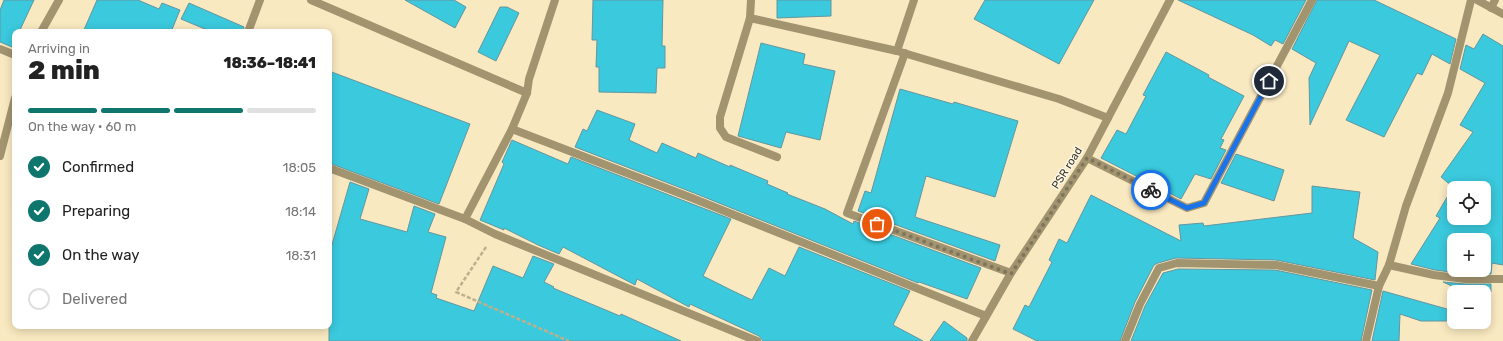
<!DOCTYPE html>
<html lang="en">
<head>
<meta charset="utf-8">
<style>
  body { margin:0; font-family:Rubik,sans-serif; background:#f2f2f2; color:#222; height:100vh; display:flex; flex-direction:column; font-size:15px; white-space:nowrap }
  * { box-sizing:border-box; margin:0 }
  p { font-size:13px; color:#767676 }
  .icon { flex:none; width:22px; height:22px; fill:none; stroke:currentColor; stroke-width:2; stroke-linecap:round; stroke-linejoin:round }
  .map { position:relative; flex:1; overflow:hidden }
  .panel { position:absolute; left:12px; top:29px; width:320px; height:300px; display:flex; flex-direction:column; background:#fff; border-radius:8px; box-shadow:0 2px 10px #0003 }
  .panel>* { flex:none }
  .buttons { position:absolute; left:1447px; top:181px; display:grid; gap:8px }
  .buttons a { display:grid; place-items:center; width:44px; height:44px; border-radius:8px; background:#fff; box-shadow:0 2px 10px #0003; font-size:20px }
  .pin { position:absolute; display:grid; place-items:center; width:34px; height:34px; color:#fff; margin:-17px; border:2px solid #fff; border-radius:50%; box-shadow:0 1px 4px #0007 }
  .courier { position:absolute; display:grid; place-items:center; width:40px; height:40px; margin:-20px; border:3px solid #1a73e8; border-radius:50%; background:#fff; color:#222; box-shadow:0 1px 5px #0007 }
  .overview em { font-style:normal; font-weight:800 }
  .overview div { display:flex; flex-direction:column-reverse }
  .overview { display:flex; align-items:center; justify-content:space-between; height:68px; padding:0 16px }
  h1 { font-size:26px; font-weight:800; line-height:30px }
  .bar { display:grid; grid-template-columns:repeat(4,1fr); gap:6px 4px; align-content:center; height:48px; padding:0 16px }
  .bar i { height:5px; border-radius:3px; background:#e0e0e0 }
  .bar .current { background:#0f766e }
  .bar p { grid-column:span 4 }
  ol { padding:0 16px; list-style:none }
  li { display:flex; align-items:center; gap:12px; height:44px }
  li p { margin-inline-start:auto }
  li .icon { padding:4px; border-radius:50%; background:#0f766e; color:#fff; stroke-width:4 }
  li:last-child { color:#767676 }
  li i { width:22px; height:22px; border:2px solid #e0e0e0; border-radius:50% }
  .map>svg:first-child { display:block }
  .building { fill:#3ac9dd; stroke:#64969f; fill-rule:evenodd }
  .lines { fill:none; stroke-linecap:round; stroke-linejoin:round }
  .path { stroke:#bdb08f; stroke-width:2.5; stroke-dasharray:4 2; stroke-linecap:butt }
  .minor { stroke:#a39470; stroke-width:8 }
  .done { stroke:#7e755c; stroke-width:4; stroke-dasharray:0 7.2 }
  .route { stroke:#1a73e8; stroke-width:5 }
  .labels { text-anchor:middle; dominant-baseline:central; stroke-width:3; stroke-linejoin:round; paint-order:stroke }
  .street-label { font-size:11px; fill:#3c3626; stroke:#fdf7e7 }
</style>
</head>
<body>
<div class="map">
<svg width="1503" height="341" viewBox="0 0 1503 341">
  <rect width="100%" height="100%" fill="#f9e9c0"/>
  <g class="building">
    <path d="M4,0H34L19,32H15V42L12,47L0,42V10Z"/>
    <path d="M97,0H138L159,9L162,3L180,10L171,32H83Z"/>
    <path d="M405,0H454L466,7L455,28Z"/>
    <path d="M593,0H663L662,46H665V68H657L656,93L599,92V67H596L597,40H592Z"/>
    <path d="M777,0H831V16L777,18Z"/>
    <path d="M985,0H1094L1059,64L974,19Z"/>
    <path d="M1178,0H1306L1283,44L1275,40L1271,46L1253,35Z"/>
    <path d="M1317,0H1374L1456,39L1450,64L1432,54L1422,75L1417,73L1384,137L1346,120L1380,55L1349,41L1310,125L1309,78L1316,63L1292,49Z"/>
    <path d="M189,3L244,27L243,32H212L181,19Z"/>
    <path d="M500,7H507L519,13L496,61L478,52Z"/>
    <path d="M1483,34L1503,46V265L1492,263L1491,274H1465L1435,270L1411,264L1440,218L1436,216L1453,187L1441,177L1473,132L1460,125L1485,83L1460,69L1466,45L1474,49ZM1454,188H1484V218H1454ZM1454,240H1484V270H1454Z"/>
    <path d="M761,43L805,54L803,64L835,71L820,140L786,132L781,148L738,136Z"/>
    <path d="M1166,52L1209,75L1208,77L1244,96L1221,139L1224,140L1220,148L1226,150L1211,179L1195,174L1181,199L1101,158L1117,130L1126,134L1146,96L1143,95Z"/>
    <path d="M329,71L470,124L439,204L329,163Z"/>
    <path d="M900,89L953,104L954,102L1018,121L995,197L926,176L915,217L1000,245L995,261L858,211L865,191L871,193Z"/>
    <path d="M597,110L635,124L629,140L657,153L662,143L696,158L698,153L730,167V165L768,181L767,184L788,193L787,194L825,209L853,224L854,221L981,268L967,299L919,282L918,283L694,193L575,147L583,129L587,131Z"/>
    <path d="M512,140L568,164L571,157L731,219L703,276L733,291L752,300L769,268L785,276L799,247L910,291L893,325L923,341H763L759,336L690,304L689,307L637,279L635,285L563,247L559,254L538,245L504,228V230L480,220L504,164L502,162Z"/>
    <path d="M1236,154L1284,170L1274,201L1221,183Z"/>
    <path d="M350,182L369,189L360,219L407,232L414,206L435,214L428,232L446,237L431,293L437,295L436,298L474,311L493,266L523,278L533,256L554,264L544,282L554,287L553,288L620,316L621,314L681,341H329V255Z"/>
    <path d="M1312,186L1360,192L1353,238L1378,252L1375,280L1276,260L1176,258L1158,263L1154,265L1135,302L1120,341H1037L1013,329L1025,305L1029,307L1052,262L1049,260L1059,239L1067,243L1091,195L1181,241L1179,225L1203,223L1204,226L1312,213Z"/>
    <path d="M1178,269L1275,270L1372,290L1361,341H1131L1145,306L1163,273Z"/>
    <path d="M1443,282L1465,284H1491V292H1465Z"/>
    <path d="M1383,291L1454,311V321H1421L1400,314L1399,341H1372Z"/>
    <path d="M944,321L967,338V341H930Z"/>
  </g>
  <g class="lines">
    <path class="path" d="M486,247L456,292L569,341"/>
    <g class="minor">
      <path d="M311,0L527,93"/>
      <path d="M751,0L750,18L897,51L1059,99L1108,118"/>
      <path d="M1477,0L1503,14"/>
      <path d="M1491,8L1495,0"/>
      <path d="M750,18L720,117V128L726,137L777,157"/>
      <path d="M41,32L59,0"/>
      <path d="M248,32L260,0"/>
      <path d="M0,49L15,55"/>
      <path d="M897,51L914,0"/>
      <path d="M905,53L847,213L1011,273"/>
      <path d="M512,129L692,198L986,316"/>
      <path d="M0,156L15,98"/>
      <path d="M1087,158L1187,208L1204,203L1312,0"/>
      <path d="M329,168L465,219L495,234L757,341"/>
      <path d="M465,219L512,129L527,93L529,79L555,0"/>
      <path d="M1389,265L1434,275L1465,279H1503"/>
      <path d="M972,341L1011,273L1087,158L1170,0"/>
      <path d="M1125,341L1140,304L1159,268L1177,263L1276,265L1379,286"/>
      <path d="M1366,341L1379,286L1389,265L1406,206L1448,93L1471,0"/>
    </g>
  </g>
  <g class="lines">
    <path class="done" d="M877,224L1011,274L1087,158L1151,190"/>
    <path class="route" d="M1151,190L1187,208L1204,203L1269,81"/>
  </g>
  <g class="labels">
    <g class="street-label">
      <text transform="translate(1067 168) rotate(-58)">PSR road</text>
    </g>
  </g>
</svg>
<div class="buttons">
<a><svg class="icon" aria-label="locate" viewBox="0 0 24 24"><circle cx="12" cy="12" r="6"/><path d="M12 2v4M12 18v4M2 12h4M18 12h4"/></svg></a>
<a>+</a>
<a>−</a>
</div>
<div class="pin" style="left:877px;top:224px;background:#ea580c"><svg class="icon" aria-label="bag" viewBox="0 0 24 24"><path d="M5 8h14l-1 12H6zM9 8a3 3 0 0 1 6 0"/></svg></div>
<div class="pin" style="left:1269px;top:81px;background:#1f2937"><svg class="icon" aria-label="home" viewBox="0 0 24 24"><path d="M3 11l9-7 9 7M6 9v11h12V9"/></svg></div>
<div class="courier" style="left:1151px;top:190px"><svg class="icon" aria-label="bike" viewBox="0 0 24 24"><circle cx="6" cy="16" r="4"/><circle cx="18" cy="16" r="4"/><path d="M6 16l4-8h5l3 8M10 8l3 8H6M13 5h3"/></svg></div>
<section class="panel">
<div class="overview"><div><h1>2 min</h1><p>Arriving in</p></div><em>18:36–18:41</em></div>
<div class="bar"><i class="current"></i><i class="current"></i><i class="current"></i><i></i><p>On the way · 60 m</p></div>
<ol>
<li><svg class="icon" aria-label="check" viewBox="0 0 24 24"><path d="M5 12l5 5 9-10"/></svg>Confirmed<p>18:05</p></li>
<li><svg class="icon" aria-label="check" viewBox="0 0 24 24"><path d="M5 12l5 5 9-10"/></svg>Preparing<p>18:14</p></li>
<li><svg class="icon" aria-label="check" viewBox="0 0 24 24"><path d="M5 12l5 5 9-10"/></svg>On the way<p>18:31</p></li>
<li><i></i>Delivered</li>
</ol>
</section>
</div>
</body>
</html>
